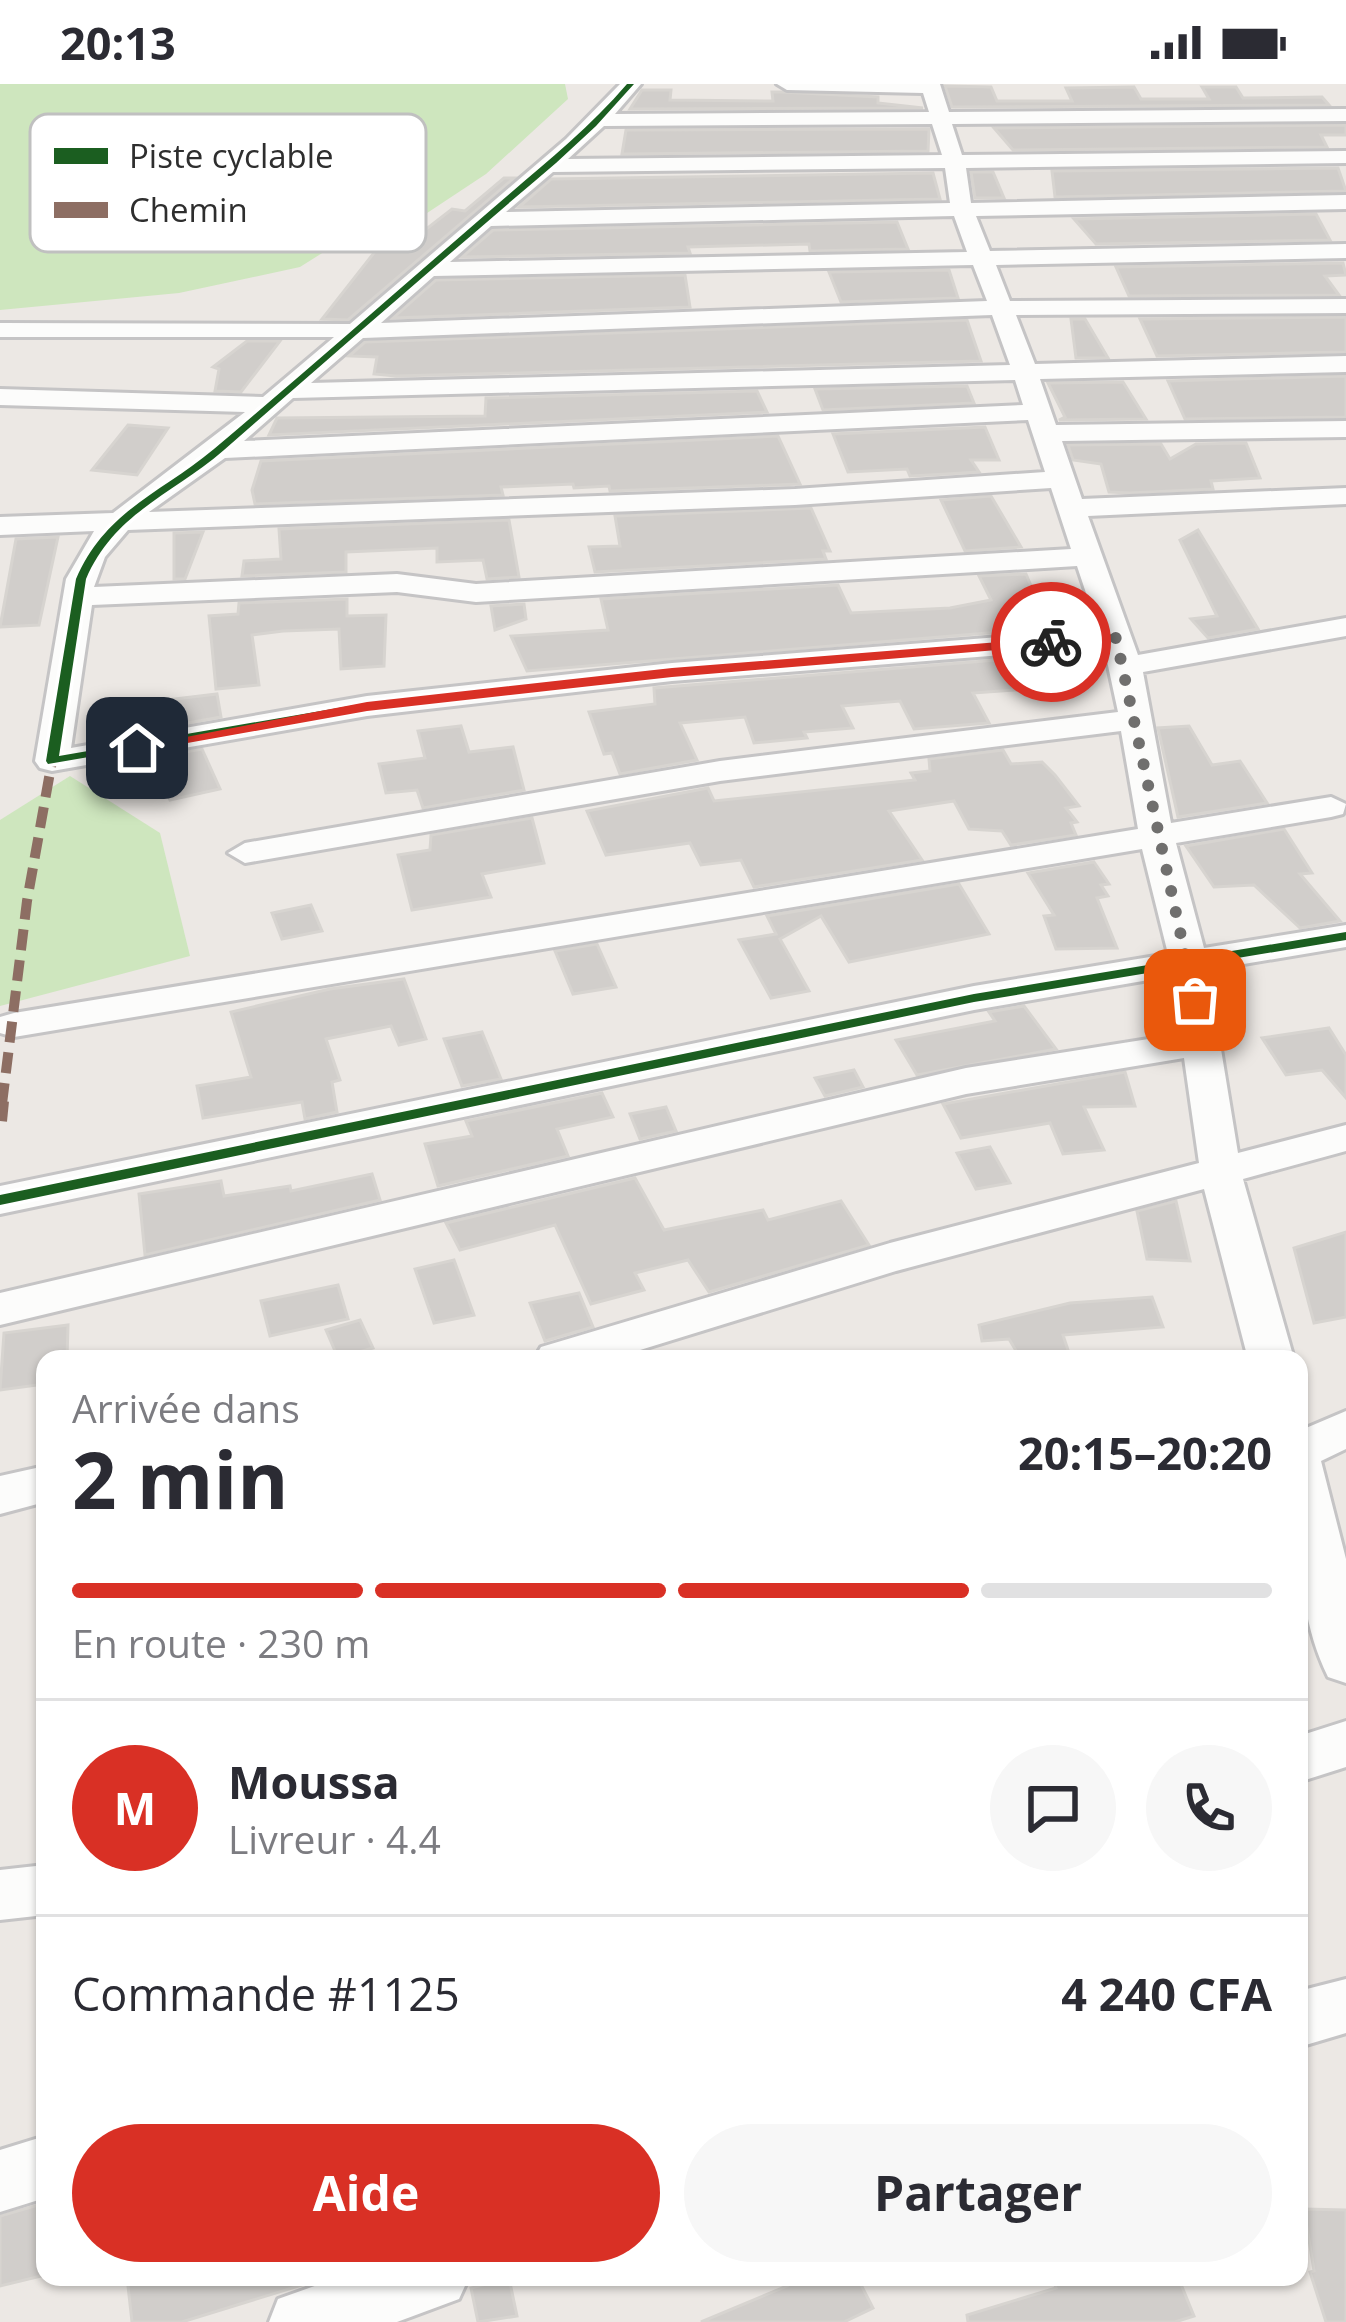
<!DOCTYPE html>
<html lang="fr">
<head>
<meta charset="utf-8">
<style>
  body { margin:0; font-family:"Open Sans",sans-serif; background:#f7f7f7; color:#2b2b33; height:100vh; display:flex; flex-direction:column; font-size:45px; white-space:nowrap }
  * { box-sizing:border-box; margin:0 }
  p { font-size:39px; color:#7c7c81 }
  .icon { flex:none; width:66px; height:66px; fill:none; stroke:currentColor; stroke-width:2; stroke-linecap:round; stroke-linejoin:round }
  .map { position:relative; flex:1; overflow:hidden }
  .side { position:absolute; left:36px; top:1266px; width:1272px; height:936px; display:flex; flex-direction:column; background:#fff; border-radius:24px; box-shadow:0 3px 9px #0004 }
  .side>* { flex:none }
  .pin { position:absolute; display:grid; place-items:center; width:102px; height:102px; color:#fff; margin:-51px; border-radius:24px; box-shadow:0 6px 18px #0006 }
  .courier { position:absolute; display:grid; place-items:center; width:120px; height:120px; margin:-60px; border:9px solid #d93025; border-radius:50%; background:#fff; color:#222; box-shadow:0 3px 15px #0007 }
  .head em { font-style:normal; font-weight:700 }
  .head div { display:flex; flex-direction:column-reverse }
  .head { display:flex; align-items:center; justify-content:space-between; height:204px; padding:0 36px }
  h1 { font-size:78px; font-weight:700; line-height:90px }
  .bar { display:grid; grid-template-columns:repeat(4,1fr); gap:18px 12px; align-content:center; height:144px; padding:0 36px }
  .bar i { height:15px; border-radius:9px; background:#e1e1e2 }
  .bar .current { background:#d93025 }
  .bar p { grid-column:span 4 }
  .line { display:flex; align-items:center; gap:30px; padding:0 36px; border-top:3px solid #e1e1e2 }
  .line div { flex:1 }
  .round { display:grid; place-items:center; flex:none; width:126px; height:126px; border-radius:63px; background:#f7f7f7 }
  .primary-button { display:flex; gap:24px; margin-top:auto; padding:24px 36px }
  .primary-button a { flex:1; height:138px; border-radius:72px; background:#d93025; color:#fff; font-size:48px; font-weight:700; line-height:138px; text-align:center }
  .primary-button a+a { background:#f7f7f7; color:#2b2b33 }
  .status { display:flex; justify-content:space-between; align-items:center; height:84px; padding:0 60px; background:#fff; direction:ltr }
  .status svg { height:33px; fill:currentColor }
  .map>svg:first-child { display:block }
  .green { fill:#cee6be }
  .building { fill:#d1cecb; stroke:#d7d4d0; stroke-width:3 }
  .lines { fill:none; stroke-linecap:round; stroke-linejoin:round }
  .street-casing { stroke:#c5c4c5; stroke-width:6 }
  .street { fill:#fcfcfb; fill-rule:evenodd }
  .quiet-far1 { stroke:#8d6e63; stroke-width:10; stroke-dasharray:21 10; stroke-linecap:butt }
  .quiet { stroke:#8d6e63; stroke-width:14; stroke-dasharray:26 14; stroke-linecap:butt }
  .cycleway-casing { stroke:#fff; stroke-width:7 }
  .cycleway { fill:#1b5e20; fill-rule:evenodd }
  .route { fill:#d93025 }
  .done { stroke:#706f6e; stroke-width:12; stroke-dasharray:0 21.6 }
  .key { fill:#fff; stroke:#c0c0c0; stroke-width:3 }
  .key-label { font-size:33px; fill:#2e2e2e }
</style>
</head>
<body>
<div class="status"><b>20:13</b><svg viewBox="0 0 49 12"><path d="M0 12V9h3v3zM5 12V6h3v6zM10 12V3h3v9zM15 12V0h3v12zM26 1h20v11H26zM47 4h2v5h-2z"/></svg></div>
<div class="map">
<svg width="1346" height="2238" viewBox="0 0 1346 2238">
  <rect width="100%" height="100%" fill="#ece8e4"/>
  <g class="green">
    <path d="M0,0H565L568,15L486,90L415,137L327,166L300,183L179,209L0,226Z"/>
    <path d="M70,692L160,749L190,872L0,922V736Z"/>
  </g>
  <g class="building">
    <path d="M945,2L991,3L997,17H1072L1066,4L1134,3L1141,15H1209L1202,3H1236L1243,14L1322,13L1329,21L952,23Z"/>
    <path d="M642,6H671L670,16L773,17L772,8H782L878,13V19L923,24L630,25Z"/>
    <path d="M1346,41V51H1321L1327,63L1013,66L994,44Z"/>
    <path d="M929,45L928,67L622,70L626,46Z"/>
    <path d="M1338,84L1346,107L1055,113L1052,87Z"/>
    <path d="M971,88H993L1004,114H975Z"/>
    <path d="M933,89L940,115L519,123L551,95Z"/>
    <path d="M504,94H514L348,236L322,235L377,165L398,167L452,125L465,127Z"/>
    <path d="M1316,130L1330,156L1096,160L1074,135Z"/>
    <path d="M897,138L908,165L810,167L809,160L688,163L690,169L462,173L493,146Z"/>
    <path d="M1343,179L1346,191L1325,192L1339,211L1129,212L1116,183Z"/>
    <path d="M949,186L958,214L841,218L829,188Z"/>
    <path d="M685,191L690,223L393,234L436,196Z"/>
    <path d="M1346,233V268L1157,272L1140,235Z"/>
    <path d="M1071,235H1085L1108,274H1076Z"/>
    <path d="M967,236L981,277L396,292L374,290L377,273L349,272L365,258Z"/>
    <path d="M247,257H280L241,308L215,307L219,285L213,283Z"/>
    <path d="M1346,292V333L1185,335L1168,297Z"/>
    <path d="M1123,298L1146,335L1059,336L1065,333L1048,299Z"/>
    <path d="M967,302L974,319L823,326L815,305Z"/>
    <path d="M757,307L767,328L269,351L277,334L485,332L486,314Z"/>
    <path d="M128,341L168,344L137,391L92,386Z"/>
    <path d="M985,343L999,376H971L979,388L930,391L910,392L907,385L848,388L833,350Z"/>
    <path d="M778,352L800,400L610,407L609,402L574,404L573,400L501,403L503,411L255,420L252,406L261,377Z"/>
    <path d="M1246,359L1260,394L1211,397L1213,405L1130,409L1109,408L1101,380L1073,376L1068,361L1161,360L1170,375L1196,360Z"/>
    <path d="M991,412L1021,463L965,467L941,416Z"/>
    <path d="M811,424L830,467H823L826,475L595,488L589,463L620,462L615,432Z"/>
    <path d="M509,436L519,493L487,495L483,476L437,478V464L346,468V488L242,492L244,477L281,475L279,445Z"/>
    <path d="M1198,446L1258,545L1208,554L1191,535L1217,532L1180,456Z"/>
    <path d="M203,448L185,495H174V449Z"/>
    <path d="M58,453L39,541L0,543L16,455Z"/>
    <path d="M1026,490L1049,544L527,587L511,552L608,546L601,515L838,501L851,529L950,524L991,516L979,492Z"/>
    <path d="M347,515V532L386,531L384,582L341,585L339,545L283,547L252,551L259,601L216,605L209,532L238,530L239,519Z"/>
    <path d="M524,520L526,535L495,546L491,522Z"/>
    <path d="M1058,571L1067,602L973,609L989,639L914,645L900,617L842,622L853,644L804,648L807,654L754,659L745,633L680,639L697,676L620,690L612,669L604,670L589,628L655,620L654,604Z"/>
    <path d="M217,610L221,633L137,648L133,620Z"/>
    <path d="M461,642L469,668L513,663L524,706L423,724L417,706L386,709L379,680L425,674L418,647Z"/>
    <path d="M1189,642L1212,681L1240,677L1267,719L1178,733L1158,644Z"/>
    <path d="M202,665L220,705L170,716L152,674Z"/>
    <path d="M1003,666L1011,680L1042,678L1055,691L1079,722L1066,724L1077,738L1071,739L1076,751L1011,761L1002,747L969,745L954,717L889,727L922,776L754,803L741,776L701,781L690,759L606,771L587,727L708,704L714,717L915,696L911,689L930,687L929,675Z"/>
    <path d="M532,734L544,779L482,790L491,813L412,826L398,771L430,766L431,751Z"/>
    <path d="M1284,745L1312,789L1300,790L1340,837L1300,844L1254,801L1214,803L1186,762Z"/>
    <path d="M1094,778L1109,800L1101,801L1108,812L1097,814L1117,864L1056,865L1044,832L1054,831L1028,789Z"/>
    <path d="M959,800L989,850L849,878L821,832L780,855L809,907L771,914L739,856L776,850L767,832Z"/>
    <path d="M311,821L322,847L282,855L272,829Z"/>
    <path d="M597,860L616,903L573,910L555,867Z"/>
    <path d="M404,895L426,955L399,961L391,942L326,955L340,996L332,998L337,1028L305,1035L302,1018L203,1034L197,1002L251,993L231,928L330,905Z"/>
    <path d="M1024,922L1056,965L917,991L896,956L995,937L989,928Z"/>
    <path d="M1329,944L1346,971V1014L1322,986L1286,991L1262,954Z"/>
    <path d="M482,948L501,995L462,1002L444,955Z"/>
    <path d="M854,986L863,1003L825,1012L815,994Z"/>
    <path d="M1125,988L1135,1022L1084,1023L1104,1066L1063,1070L1050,1039L961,1054L943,1020Z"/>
    <path d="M602,1009L613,1033L557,1045L568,1072L438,1102L425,1060L472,1052L466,1037Z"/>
    <path d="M666,1023L676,1047L640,1055L630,1030Z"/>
    <path d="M990,1063L1010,1099L976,1105L957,1069Z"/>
    <path d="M372,1090L380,1116L145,1171L139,1110L221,1097L224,1112L290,1102L291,1107Z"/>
    <path d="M635,1094L664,1146L763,1126L768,1136L841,1117L869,1161L709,1208L688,1176L635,1189L644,1206L591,1220L555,1141L460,1166L446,1139Z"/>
    <path d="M1176,1117L1190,1177L1147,1175L1137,1127Z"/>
    <path d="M1346,1148V1233L1314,1239L1294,1164Z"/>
    <path d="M454,1176L474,1231L434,1239L415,1185Z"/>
    <path d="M338,1201L348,1235L270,1252L261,1217Z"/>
    <path d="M579,1209L593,1243L545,1257L530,1219Z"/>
    <path d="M1152,1213L1163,1243L1063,1251L1071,1275H1021L1009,1255L982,1257L979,1241L1070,1219Z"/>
    <path d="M360,1236L373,1264L338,1274L326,1246Z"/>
    <path d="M68,1241L67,1275H45V1300L0,1306L4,1249Z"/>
    <path d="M45,2119V2191L0,2202V2132Z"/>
    <path d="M1304,2125L1346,2126V2238H1326L1310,2188L1314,2187Z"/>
    <path d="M127,2193H301L302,2201L182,2238H132Z"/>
    <path d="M783,2193H857L873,2224L844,2238H701L787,2202Z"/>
    <path d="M1052,2193H1178L1194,2232L1175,2238H968L967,2231L1056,2204Z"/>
    <path d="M509,2194L517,2232L478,2238L471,2204Z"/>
  </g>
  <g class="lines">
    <defs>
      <g id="street">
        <path d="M620,0H641L615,30L929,28L923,9L787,6L777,0H940L949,28L1346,25V37L952,40L962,71L1346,67V79L966,84L971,119L1346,111V125L976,132L990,167L1346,160V174L996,181L1010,217L1346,215V229L1016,231L1035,280L1346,272V288L1040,295L1056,341L1346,337V353L1062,357L1082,415L1346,404V420L1088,432L1138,571L1346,534V552L1143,588L1171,739L1331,713L1346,720L1343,730L1331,733L1176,759L1204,864L1346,841V863L1208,886L1238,1069L1346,1041V1067L1243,1095L1294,1275H1248L1204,1105L896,1187L611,1275H534L541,1263L890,1159L1199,1079L1184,974L966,1010L0,1241V1209L966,984L1180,950L1172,892L974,926L0,1130V1102L974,902L1168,870L1142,765L14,953L0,949V933L14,929L1138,745L1121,647L720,697L245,779L228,769L245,759L720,677L1118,628L1104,563L672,597L367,632L52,687L40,684L35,677L66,495L94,447L0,451V433L113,429L245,328L0,321V305L263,313L334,253H0V239L350,240L566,55ZM932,40L942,71L568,75L604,42ZM945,84L950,119L506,128L553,88ZM954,132L967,168L450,178L491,142ZM973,181L987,217L381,239L434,192ZM992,231L1010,281L311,299L363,254ZM1015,296L1023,321L244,357L293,314ZM1028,336L1045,388L795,405L149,428L225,374ZM1051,404L1071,465L476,500L397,490L94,503L105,473L128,446L795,421ZM1077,482L1098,545L672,579L367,612L71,664L92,521L397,508L476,518Z"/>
        <path d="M1346,1327V1365L1321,1377L1346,1475V1599L1328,1593C1291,1518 1299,1428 1299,1347Z"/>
        <path d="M45,1382V1418L0,1430V1392Z"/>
        <path d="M1346,1637V1683L1299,1698V1652Z"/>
        <path d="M45,1781V1831L0,1836V1786Z"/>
        <path d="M1346,1895V1949L1299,1963V1907Z"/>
        <path d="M45,2052V2114L0,2128V2066Z"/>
        <path d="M340,2193H469L459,2215L397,2238H269L278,2215Z"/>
      </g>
    </defs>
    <use href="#street" class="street-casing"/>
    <use href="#street" class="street"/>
    <path class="quiet-far1" d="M2,1020L27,817L52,677"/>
    <path class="quiet" d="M0,1037L2,1017"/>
    <defs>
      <g id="cycleway">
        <path d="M627,0H634L596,42L556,79C444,174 334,270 224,366C172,411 115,428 86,495L59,672L367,619L672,585L1116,550L1121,553L1120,555L672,591L367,625L48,680L46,677L76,495C106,426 160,410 214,365C305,288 395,209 485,131C534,88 585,49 627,0Z"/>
        <path d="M1346,848V856L974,918L0,1121V1111L974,910Z"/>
      </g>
    </defs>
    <use href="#cycleway" class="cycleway-casing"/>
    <use href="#cycleway" class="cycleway"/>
  </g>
  <path class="route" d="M1051,554L1057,561L672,593L367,627L137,668L129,664L367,618L672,584Z"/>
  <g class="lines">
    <path class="done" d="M1051,558L1116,554L1195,916"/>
  </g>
  <rect x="30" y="30" width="396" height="138" rx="18" class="key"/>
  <rect x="54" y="64" width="54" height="16" fill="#1b5e20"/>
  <rect x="54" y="118" width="54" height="16" fill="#8d6e63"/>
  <g class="key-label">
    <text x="129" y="84">Piste cyclable</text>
    <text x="129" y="138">Chemin</text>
  </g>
</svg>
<div class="pin" style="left:1195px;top:916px;background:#ea580c"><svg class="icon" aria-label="bag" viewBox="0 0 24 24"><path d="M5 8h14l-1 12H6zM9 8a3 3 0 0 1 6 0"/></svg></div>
<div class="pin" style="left:137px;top:664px;background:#1f2937"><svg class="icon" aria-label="home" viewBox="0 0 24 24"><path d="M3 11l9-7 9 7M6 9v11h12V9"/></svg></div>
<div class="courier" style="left:1051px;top:558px"><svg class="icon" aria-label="bike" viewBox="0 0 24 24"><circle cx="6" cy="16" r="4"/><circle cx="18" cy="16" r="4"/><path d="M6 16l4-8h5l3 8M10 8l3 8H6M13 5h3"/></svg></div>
<section class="side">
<div class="head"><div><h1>2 min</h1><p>Arrivée dans</p></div><em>20:15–20:20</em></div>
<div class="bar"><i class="current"></i><i class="current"></i><i class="current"></i><i></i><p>En route · 230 m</p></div>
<div class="line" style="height:216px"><b class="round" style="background:#d93025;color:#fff">M</b><div><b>Moussa</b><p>Livreur · 4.4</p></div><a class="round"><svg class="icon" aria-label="chat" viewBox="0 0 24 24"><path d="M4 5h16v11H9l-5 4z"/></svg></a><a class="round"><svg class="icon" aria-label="phone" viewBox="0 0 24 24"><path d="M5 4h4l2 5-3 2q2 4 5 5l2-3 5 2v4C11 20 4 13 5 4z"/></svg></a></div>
<div class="line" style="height:156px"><div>Commande #1125</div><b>4 240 CFA</b></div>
<div class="primary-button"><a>Aide</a><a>Partager</a></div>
</section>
</div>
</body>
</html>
